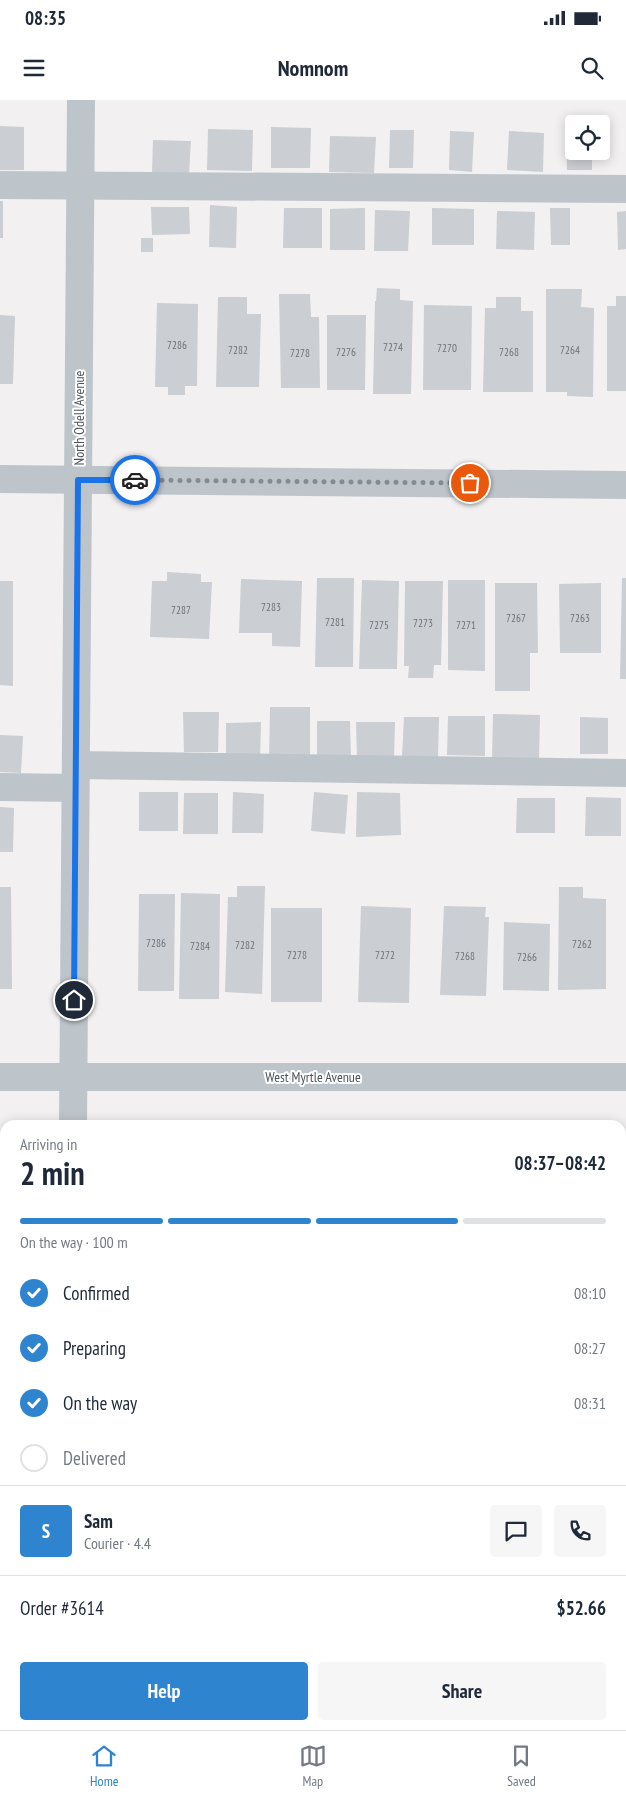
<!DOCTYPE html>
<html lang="en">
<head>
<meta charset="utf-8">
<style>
  body { margin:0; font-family:"PT Sans Narrow",sans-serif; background:#f6f6f7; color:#1f2937; height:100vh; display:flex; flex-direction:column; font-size:19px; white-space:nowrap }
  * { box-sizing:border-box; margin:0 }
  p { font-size:16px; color:#747a83 }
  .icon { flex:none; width:28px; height:28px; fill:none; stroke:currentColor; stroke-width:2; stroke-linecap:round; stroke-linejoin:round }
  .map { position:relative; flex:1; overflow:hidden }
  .sheet { position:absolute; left:0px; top:1020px; width:626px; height:610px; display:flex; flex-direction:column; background:#fff; border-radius:15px 15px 0 0; box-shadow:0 2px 12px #0003 }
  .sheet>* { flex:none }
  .tools { position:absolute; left:565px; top:15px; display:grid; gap:10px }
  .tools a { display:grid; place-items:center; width:45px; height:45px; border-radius:5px; background:#fff; box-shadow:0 2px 12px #0003; font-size:25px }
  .pin { position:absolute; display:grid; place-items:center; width:42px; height:42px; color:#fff; margin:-21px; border:2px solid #fff; border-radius:50%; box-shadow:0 1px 5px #0007 }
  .courier { position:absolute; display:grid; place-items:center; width:50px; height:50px; margin:-25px; border:4px solid #1a73e8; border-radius:50%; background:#fff; color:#222; box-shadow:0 1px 6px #0007 }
  .head em { font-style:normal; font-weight:700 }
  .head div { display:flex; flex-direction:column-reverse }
  .head { display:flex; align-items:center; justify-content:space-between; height:85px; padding:0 20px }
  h1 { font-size:32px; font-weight:700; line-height:38px }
  .bar { display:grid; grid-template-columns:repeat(4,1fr); gap:8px 5px; align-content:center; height:60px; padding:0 20px }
  .bar i { height:6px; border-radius:4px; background:#e0e1e3 }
  .bar .selected { background:#2e84ce }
  .bar p { grid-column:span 4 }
  .line { display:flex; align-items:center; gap:12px; padding:0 20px; border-top:1px solid #e0e1e3 }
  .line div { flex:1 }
  .round { display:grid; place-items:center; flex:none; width:52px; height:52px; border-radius:5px; background:#f6f6f7 }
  ol { padding:0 20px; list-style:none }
  li { display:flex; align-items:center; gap:15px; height:55px }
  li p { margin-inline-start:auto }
  li .icon { padding:5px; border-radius:50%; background:#2e84ce; color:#fff; stroke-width:4 }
  li:last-child { color:#747a83 }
  li i { width:28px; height:28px; border:2px solid #e0e1e3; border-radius:50% }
  .button { display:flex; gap:10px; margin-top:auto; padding:10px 20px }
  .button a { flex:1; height:58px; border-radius:5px; background:#2e84ce; color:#fff; font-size:20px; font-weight:700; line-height:58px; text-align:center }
  .button a+a { background:#f6f6f7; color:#1f2937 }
  .status { display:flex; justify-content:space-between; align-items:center; height:35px; padding:0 25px; background:#fff; direction:ltr }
  .status svg { height:14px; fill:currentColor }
  header { display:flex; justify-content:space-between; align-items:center; height:65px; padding:0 20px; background:#fff; font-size:22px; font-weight:700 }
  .tabs { display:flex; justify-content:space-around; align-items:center; height:70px; border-top:1px solid #e0e1e3; background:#fff; font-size:14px; color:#747a83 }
  .tabs a { display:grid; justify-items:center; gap:2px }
  .tabs .selected { color:#2e84ce }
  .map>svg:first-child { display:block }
  .building { fill:#cbced2 }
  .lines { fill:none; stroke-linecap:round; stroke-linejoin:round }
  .minor { stroke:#bdc5cb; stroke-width:28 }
  .done { stroke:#858b8f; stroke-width:5; stroke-dasharray:0 9 }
  .route { stroke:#1a73e8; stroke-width:6 }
  .labels { text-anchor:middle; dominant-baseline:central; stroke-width:4; stroke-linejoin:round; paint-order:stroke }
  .number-label { font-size:11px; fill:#6a7379 }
  .street-label { font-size:14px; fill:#4a555b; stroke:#fff }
</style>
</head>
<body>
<div class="status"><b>08:35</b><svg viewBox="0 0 49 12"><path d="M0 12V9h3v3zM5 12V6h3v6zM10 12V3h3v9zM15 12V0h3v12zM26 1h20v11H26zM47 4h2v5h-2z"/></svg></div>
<header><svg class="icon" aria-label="menu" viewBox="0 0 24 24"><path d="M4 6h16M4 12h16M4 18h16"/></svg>Nomnom<svg class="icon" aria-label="search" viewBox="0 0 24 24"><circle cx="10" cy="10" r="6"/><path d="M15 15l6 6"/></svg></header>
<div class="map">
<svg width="626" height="1630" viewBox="0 0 626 1630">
  <rect width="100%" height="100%" fill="#f2f0f0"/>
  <g class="building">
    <path d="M0,26L24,27V70H0Z"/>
    <path d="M271,27L311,28L310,68H271Z"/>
    <path d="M208,29L253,30L252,71L207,70Z"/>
    <path d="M390,30H414L413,68H389Z"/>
    <path d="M450,31L474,32L472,72L449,70Z"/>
    <path d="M509,31L544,33L543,72L507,70Z"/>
    <path d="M566,33H574V51H592V70H567Z"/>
    <path d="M330,36L376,37L374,73L329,72Z"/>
    <path d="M153,40L191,41L189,74L152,73Z"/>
    <rect x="0" y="101" width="3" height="37"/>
    <path d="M210,105L237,107L236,148L209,147Z"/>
    <path d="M151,107H189L190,134L152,135Z"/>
    <path d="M284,108H322V148H283Z"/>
    <path d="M365,108V150H330V109Z"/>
    <path d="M432,108L474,109V145H432Z"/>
    <path d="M550,108H570V145H551Z"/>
    <path d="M375,110L410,111L408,151H374Z"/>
    <path d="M497,111L535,112L534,150L496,149Z"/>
    <path d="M626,111V149L618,150L617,112Z"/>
    <rect x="141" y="138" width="12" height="14"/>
    <path d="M377,188L400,189V200L413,201L411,294H373L375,201H376Z"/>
    <path d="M546,189H582L581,207L594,208L593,297L567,296V292H546Z"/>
    <path d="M279,194H310L311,217H319L320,288H281Z"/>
    <path d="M616,196H626V291H607V206H616Z"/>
    <path d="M218,197H247V214H261L259,287H216Z"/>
    <path d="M496,197H521V211H533V292H483L485,208H496Z"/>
    <path d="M157,203L198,204L197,286H185V295H168V287H155Z"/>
    <path d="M424,205L472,206L471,290H423Z"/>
    <path d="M0,215L15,216L13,284H0Z"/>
    <path d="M327,215H366L365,290H327Z"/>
    <path d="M167,472L201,474V482H212L209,539L150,537L152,481H167Z"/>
    <path d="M317,478H354L353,567H315Z"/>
    <path d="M622,478H626V579H620Z"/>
    <path d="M241,479L302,481L300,547L272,546V533H239Z"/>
    <path d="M362,480L399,481L397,569H359Z"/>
    <path d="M448,480H485V571L448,570Z"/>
    <path d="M0,481H13V586L0,585Z"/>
    <path d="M405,481H443L441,565H434L433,578H408L409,566H404Z"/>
    <path d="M495,483H537L538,553H530V591H495Z"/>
    <path d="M601,483V553H560L559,484Z"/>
    <path d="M270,607H310V662H269Z"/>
    <path d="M183,612H219L218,652H184Z"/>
    <path d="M493,614L540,615L539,660H492Z"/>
    <path d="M448,616H485V656L447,655Z"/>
    <path d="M404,617H439L438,657H402Z"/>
    <path d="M580,617L608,618V654H580Z"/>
    <path d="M317,621H350L351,658H317Z"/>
    <path d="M261,622L260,661L226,662V623Z"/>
    <path d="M356,622H395L394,659H357Z"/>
    <path d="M0,635L23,636L21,673L0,672Z"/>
    <rect x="139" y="692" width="39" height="39"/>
    <path d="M233,692L264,694L263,733H232Z"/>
    <path d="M314,692L348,695L345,734L311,731Z"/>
    <path d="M357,692L400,693L401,735L356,737Z"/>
    <path d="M184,693H218V734H183Z"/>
    <path d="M586,697L621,698V736H585Z"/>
    <path d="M517,698H555V733H516Z"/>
    <path d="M0,707L14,708L13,752H0Z"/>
    <path d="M237,786H265L262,894L225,892L228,797H237Z"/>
    <path d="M0,787H11L12,889H0Z"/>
    <path d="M559,787H583V798L606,799V889L558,890Z"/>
    <path d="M181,793L220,794L219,899H179Z"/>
    <path d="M139,794H175L174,891H138Z"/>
    <path d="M361,806L411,808L409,903L358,902Z"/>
    <path d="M444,806L486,807L485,817H489L486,896L440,895Z"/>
    <rect x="271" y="808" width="51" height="94"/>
    <path d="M504,822L550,824L549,891L503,890Z"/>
    <path d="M621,1076H626V1152L621,1151Z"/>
    <rect x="621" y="1204" width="5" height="43"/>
    <path d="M621,1287H626V1329L621,1330Z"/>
    <path d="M621,1375H626V1457L621,1458Z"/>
  </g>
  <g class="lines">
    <g class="minor">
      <path d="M0,85L626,89"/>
      <path d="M0,379L626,385"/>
      <path d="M76,665L626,673"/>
      <path d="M0,687L75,688"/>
      <path d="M0,977H626"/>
      <path d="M73,1025L81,0"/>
      <path d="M621,1264H626"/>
      <path d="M621,1559H626"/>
      <path d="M0,1581H5"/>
    </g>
  </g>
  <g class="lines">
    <path class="done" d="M135,380L470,383"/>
    <path class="route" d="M74,900L78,380H135"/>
  </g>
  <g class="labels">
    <g class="number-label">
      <text x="177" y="245">7286</text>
      <text x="393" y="247">7274</text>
      <text x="447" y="248">7270</text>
      <text x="238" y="250">7282</text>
      <text x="570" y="250">7264</text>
      <text x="346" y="252">7276</text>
      <text x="509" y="252">7268</text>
      <text x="300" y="253">7278</text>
      <text x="271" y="507">7283</text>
      <text x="181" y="510">7287</text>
      <text x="516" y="518">7267</text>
      <text x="580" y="518">7263</text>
      <text x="335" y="522">7281</text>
      <text x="423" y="523">7273</text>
      <text x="379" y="525">7275</text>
      <text x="466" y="525">7271</text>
      <text x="156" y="843">7286</text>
      <text x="582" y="844">7262</text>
      <text x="245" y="845">7282</text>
      <text x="200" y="846">7284</text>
      <text x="297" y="855">7278</text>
      <text x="385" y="855">7272</text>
      <text x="465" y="856">7268</text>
      <text x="527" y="857">7266</text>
    </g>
    <g class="street-label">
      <text transform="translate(79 318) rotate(-90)">North Odell Avenue</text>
      <text x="313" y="977">West Myrtle Avenue</text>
    </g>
  </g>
</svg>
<div class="tools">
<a><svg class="icon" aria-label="locate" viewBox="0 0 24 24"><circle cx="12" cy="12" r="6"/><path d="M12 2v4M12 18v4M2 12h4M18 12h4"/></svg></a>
</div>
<div class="pin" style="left:470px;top:383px;background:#ea580c"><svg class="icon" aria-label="bag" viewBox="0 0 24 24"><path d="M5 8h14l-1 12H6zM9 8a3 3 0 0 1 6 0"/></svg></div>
<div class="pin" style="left:74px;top:900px;background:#1f2937"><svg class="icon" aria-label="home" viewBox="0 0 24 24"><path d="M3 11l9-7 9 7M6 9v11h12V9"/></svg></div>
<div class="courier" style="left:135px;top:380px"><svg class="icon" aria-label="car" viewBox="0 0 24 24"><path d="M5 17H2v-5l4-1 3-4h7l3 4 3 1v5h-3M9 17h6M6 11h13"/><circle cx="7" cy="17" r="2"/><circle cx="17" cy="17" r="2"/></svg></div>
<section class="sheet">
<div class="head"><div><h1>2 min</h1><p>Arriving in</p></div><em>08:37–08:42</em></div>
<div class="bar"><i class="selected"></i><i class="selected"></i><i class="selected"></i><i></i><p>On the way · 100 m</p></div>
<ol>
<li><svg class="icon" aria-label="check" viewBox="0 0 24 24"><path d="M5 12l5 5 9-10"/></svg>Confirmed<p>08:10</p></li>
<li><svg class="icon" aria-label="check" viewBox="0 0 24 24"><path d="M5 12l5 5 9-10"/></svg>Preparing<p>08:27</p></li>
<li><svg class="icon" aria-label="check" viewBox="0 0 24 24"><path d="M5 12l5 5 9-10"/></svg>On the way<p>08:31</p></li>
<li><i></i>Delivered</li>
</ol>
<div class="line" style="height:90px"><b class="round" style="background:#2e84ce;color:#fff">S</b><div><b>Sam</b><p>Courier · 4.4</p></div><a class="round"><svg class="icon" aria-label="chat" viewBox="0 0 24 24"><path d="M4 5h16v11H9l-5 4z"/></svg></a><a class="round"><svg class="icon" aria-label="phone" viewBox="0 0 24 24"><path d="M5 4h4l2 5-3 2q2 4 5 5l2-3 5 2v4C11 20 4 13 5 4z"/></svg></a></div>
<div class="line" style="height:65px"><div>Order #3614</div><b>$52.66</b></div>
<div class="button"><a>Help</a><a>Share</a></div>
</section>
</div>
<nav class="tabs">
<a class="selected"><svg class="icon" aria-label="home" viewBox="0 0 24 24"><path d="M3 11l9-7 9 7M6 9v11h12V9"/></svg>Home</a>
<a><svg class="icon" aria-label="map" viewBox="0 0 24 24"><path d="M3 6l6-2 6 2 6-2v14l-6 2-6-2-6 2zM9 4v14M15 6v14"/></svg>Map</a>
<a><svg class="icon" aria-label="saved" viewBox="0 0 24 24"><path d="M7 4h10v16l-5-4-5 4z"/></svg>Saved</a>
</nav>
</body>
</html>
